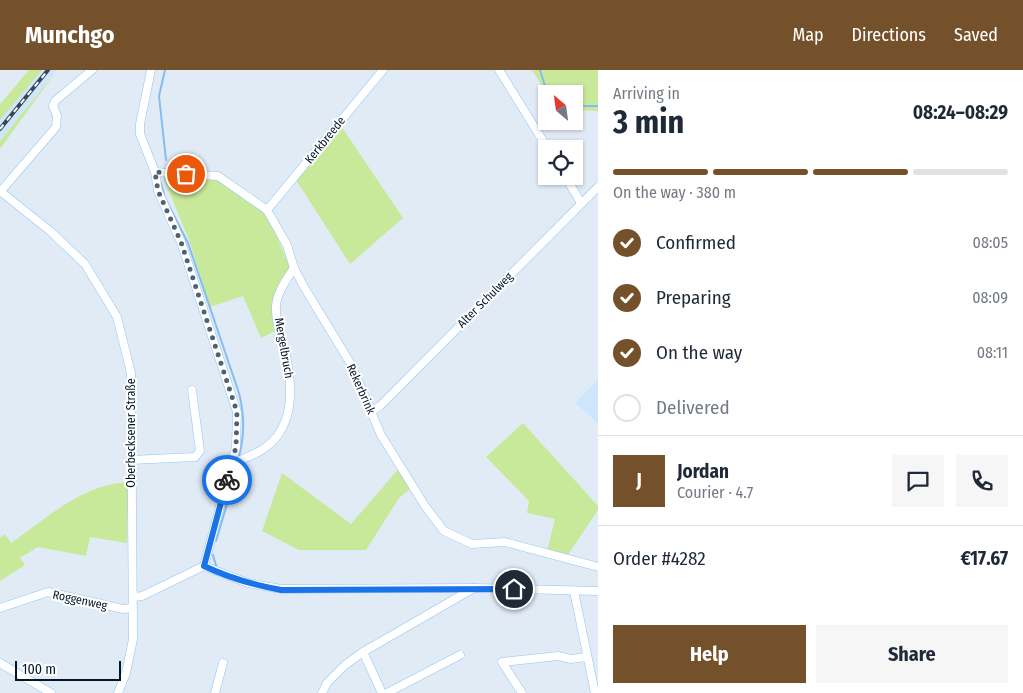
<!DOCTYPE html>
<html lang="en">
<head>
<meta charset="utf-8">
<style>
  body { margin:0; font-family:"Fira Sans Condensed",sans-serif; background:#f6f6f7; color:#1f2937; height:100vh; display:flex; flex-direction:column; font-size:19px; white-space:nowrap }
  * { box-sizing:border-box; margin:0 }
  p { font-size:16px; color:#747a83 }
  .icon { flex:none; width:28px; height:28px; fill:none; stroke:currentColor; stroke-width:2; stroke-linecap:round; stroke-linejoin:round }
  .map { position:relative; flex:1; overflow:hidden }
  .details { display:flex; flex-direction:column; background:#fff; width:425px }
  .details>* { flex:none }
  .needle { width:32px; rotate:331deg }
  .buttons { position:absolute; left:538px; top:15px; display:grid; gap:10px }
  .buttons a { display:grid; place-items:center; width:45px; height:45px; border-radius:0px; background:#fff; box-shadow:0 1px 4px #0004; font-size:25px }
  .scale { position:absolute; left:15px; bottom:12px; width:106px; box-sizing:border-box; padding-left:5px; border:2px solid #021628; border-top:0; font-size:14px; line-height:18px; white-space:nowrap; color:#021628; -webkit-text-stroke:4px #fff; paint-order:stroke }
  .pin { position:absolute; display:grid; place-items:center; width:42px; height:42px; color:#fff; margin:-21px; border:2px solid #fff; border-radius:50%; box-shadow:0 1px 5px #0007 }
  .courier { position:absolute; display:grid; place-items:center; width:50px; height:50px; margin:-25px; border:4px solid #1a73e8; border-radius:50%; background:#fff; color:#222; box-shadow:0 1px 6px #0007 }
  .overview em { font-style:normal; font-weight:700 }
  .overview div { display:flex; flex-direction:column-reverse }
  .overview { display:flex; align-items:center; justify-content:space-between; height:85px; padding:0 15px }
  h1 { font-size:32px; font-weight:700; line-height:38px }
  .bar { display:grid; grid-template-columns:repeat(4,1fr); gap:8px 5px; align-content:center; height:60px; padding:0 15px }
  .bar i { height:6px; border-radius:4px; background:#e0e1e3 }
  .bar .on { background:#74512a }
  .bar p { grid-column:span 4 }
  .line { display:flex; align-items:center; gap:12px; padding:0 15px; border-top:1px solid #e0e1e3 }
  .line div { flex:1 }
  .round { display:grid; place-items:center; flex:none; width:52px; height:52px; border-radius:0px; background:#f6f6f7 }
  ol { padding:0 15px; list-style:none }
  li { display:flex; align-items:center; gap:15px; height:55px }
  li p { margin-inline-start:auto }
  li .icon { padding:5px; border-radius:50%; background:#74512a; color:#fff; stroke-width:4 }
  li:last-child { color:#747a83 }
  li i { width:28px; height:28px; border:2px solid #e0e1e3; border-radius:50% }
  .primary-button { display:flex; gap:10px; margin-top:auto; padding:10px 15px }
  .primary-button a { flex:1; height:58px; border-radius:0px; background:#74512a; color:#fff; font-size:20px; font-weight:700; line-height:58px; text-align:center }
  .primary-button a+a { background:#f6f6f7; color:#1f2937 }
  header { display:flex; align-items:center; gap:30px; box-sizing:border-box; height:70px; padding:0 25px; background:#74512a; color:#fff }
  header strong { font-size:24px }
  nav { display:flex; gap:28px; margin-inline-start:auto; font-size:18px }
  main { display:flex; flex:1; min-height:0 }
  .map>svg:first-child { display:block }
  .built { fill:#cee6fd }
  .green { fill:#c8e99a }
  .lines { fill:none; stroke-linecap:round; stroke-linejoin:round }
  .stream { stroke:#84bdf1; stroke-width:2 }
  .street-casing { stroke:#8ec5f7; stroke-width:9 }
  .street { stroke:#fff; stroke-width:8 }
  .rail-casing { stroke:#364758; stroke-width:4 }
  .rail { stroke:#fff; stroke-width:2; stroke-dasharray:5.5; stroke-linecap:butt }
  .done { stroke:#506170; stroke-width:5; stroke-dasharray:0 9 }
  .route { stroke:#1a73e8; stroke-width:6 }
  .labels { text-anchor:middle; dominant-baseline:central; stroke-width:4; stroke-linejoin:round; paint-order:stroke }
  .street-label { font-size:12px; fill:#021628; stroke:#fff }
</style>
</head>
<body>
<header>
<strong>Munchgo</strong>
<nav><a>Map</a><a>Directions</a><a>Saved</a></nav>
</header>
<main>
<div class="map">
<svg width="598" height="623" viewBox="0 0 598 623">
  <rect width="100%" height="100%" fill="#e1ebf6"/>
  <g class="built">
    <path d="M42,0H56L0,71V50Z"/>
    <path d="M598,310V353L575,333Z"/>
  </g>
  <g class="green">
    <path d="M29,0H42L0,50V34Z"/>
    <path d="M57,0L0,79V71Z"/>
    <path d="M532,0H598V41L574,40V24H547Z"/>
    <path d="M341,56L403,148L350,194L296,110Z"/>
    <path d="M187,103L217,107L267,144L290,197L274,232L277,260L261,268L243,226L210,237L189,170L163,107Z"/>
    <path d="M523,353L598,436V440L567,486L547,481L555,449L527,443L529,431L486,387Z"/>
    <path d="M402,395L417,420L410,419L399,428L366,480H299L262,461L282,403L351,454Z"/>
    <path d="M128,412L127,473L90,467L86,486L38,477L20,488L25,495L0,511V468L5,464L11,473C50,446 79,416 128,412Z"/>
  </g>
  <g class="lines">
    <g class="stream">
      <path d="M165,0L159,26L166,90"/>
      <path d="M540,0L546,19L554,24"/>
      <path d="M574,36H598"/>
      <path d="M161,113L165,128L188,173L239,323C244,343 245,365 239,386"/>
      <path d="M216,471L236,404L235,399"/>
      <path d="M213,485L217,499"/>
    </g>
    <defs>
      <g id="street">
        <path d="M151,0L140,54V64L155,102L158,121L181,172L237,342L236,377L204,496"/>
        <path d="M499,0L548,79"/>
        <path d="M155,102L218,106L267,140L287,175L294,198L304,217L352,296L381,365L425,436L444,461L472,474L505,472L598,497"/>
        <path d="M565,106L581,133"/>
        <path d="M0,121L50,161L85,194L117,247L131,303L133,569L126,603L118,623"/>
        <path d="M1,121L56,57L57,46L53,36L55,31L92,0"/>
        <path d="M267,140L383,0"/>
        <path d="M372,341L380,336L598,117"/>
        <path d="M131,390L195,387L200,381L192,320"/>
        <path d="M231,394C241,390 251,386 260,381C296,360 293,317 285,281C281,268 275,250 276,236C277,222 287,209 294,198"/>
        <path d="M574,521L595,623"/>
        <path d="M134,527L142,526L204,496L248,513L281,519L474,518"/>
        <path d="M0,538L48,522L123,539L133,538"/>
        <path d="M363,582L382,623"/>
        <path d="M0,593L51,623"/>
        <path d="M215,623L223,593"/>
        <path d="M322,623L327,613L345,595L363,582L474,518L598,521"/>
        <path d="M387,623L460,585"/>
        <path d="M522,623L502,592L558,586L571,589L586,587"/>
      </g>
    </defs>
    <use href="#street" class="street-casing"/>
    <use href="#street" class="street"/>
    <defs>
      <path id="rail" d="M0,59L48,0"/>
    </defs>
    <use href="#rail" class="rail-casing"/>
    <use href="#rail" class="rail"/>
  </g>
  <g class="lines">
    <path class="done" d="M186,104L155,102L158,121L181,172L237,342L236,377L227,410"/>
    <path class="route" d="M227,410L204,496C229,508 254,515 281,520L514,519"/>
  </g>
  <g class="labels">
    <g class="street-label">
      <text transform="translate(325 70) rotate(-51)">Kerkbreede</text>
      <text transform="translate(485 230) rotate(-45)">Alter Schulweg</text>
      <text transform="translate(284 278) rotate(80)">Mergelbruch</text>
      <text transform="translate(361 319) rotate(66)">Rekerbrink</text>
      <text transform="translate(131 363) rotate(-90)">Oberbecksener Straße</text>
      <text transform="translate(80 530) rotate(12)">Roggenweg</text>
    </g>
  </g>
</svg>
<div class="buttons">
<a><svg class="needle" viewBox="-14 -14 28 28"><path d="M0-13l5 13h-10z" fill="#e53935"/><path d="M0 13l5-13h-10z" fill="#747a83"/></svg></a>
<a><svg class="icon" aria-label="locate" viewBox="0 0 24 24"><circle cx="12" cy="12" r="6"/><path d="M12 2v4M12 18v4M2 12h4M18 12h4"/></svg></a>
</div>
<div class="scale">100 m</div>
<div class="pin" style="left:186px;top:104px;background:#ea580c"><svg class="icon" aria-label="bag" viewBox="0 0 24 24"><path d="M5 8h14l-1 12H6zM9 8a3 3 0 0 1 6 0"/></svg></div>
<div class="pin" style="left:514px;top:519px;background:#1f2937"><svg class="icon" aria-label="home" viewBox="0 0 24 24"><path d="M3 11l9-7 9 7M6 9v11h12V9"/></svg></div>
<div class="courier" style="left:227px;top:410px"><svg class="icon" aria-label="bike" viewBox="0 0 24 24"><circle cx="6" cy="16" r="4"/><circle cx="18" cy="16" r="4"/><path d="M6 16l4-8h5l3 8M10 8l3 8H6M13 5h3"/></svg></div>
</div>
<section class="details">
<div class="overview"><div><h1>3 min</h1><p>Arriving in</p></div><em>08:24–08:29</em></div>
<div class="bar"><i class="on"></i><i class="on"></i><i class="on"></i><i></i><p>On the way · 380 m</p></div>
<ol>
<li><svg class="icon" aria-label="check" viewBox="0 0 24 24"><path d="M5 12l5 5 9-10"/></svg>Confirmed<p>08:05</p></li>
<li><svg class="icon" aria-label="check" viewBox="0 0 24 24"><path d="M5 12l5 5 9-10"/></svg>Preparing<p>08:09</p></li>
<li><svg class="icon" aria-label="check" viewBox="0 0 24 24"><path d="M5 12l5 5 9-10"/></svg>On the way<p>08:11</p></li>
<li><i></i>Delivered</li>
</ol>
<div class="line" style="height:90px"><b class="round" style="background:#74512a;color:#fff">J</b><div><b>Jordan</b><p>Courier · 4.7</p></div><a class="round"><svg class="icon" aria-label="chat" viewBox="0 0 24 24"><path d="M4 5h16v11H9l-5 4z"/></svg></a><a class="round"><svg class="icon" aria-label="phone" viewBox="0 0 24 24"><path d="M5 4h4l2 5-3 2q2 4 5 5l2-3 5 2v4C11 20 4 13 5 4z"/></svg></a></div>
<div class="line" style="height:65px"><div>Order #4282</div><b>€17.67</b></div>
<div class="primary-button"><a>Help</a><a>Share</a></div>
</section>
</main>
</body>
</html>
